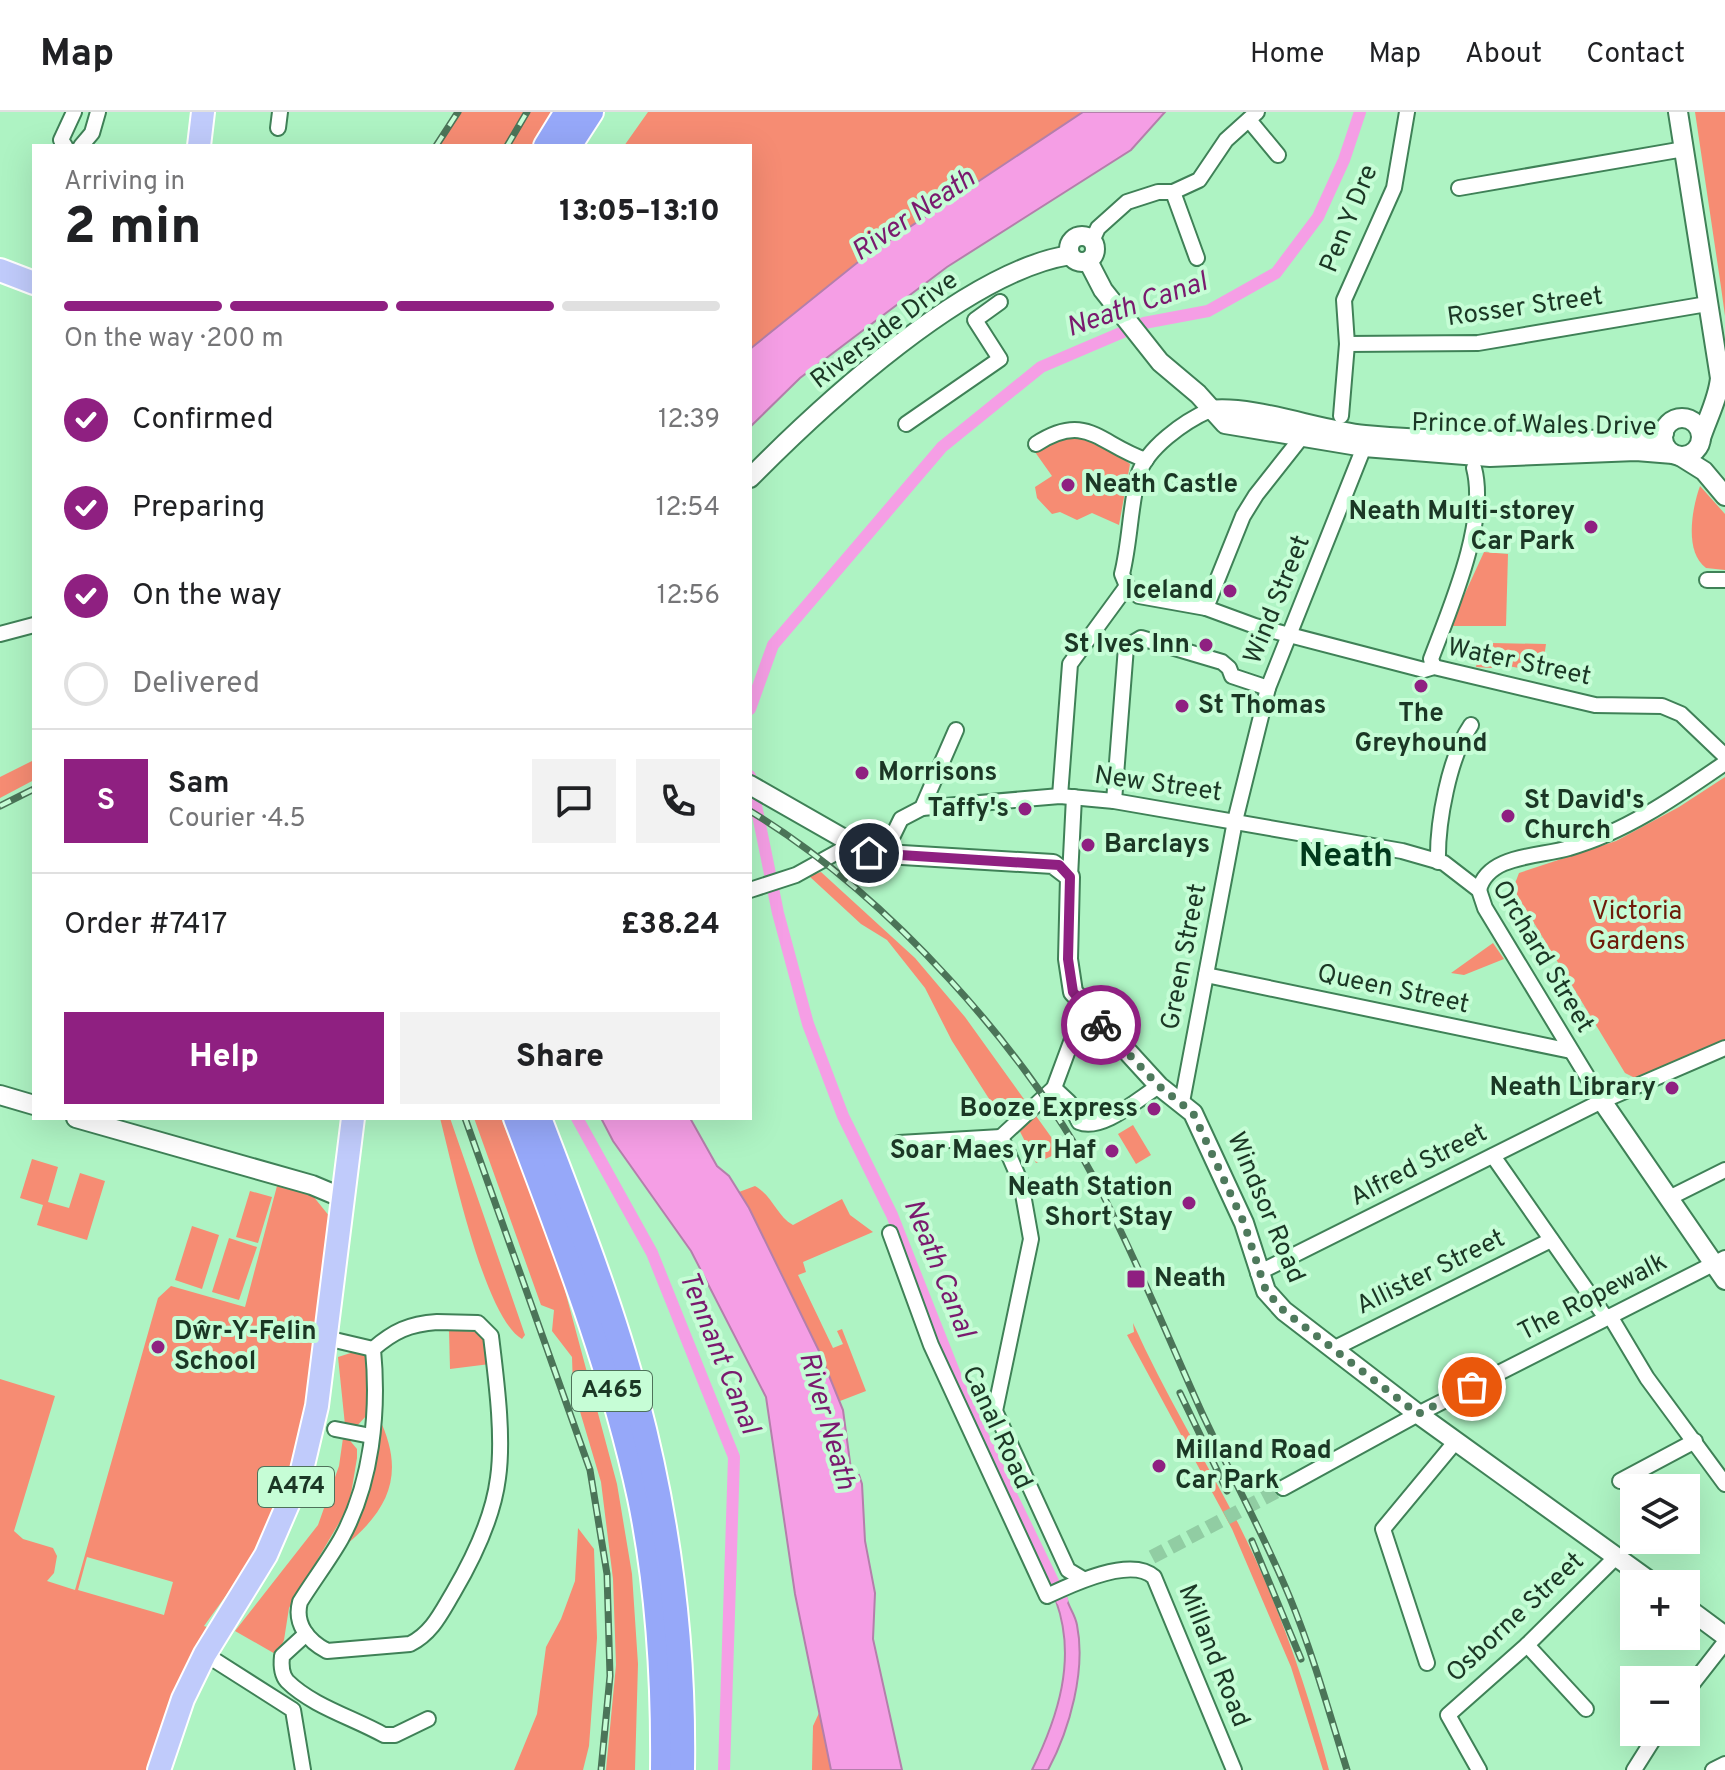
<!DOCTYPE html>
<html lang="en">
<head>
<meta charset="utf-8">
<style>
  body { margin:0; font-family:Overpass,sans-serif; background:#f2f2f2; color:#202124; height:100vh; display:flex; flex-direction:column; font-size:30px; white-space:nowrap }
  * { box-sizing:border-box; margin:0 }
  p { font-size:26px; color:#757577 }
  .icon { flex:none; width:44px; height:44px; fill:none; stroke:currentColor; stroke-width:2; stroke-linecap:round; stroke-linejoin:round }
  .map { position:relative; flex:1; overflow:hidden }
  .side { position:absolute; left:32px; top:32px; width:720px; height:976px; display:flex; flex-direction:column; background:#fff; border-radius:0px; box-shadow:0 8px 32px #0002 }
  .side>* { flex:none }
  .buttons { position:absolute; left:1620px; top:1362px; display:grid; gap:16px }
  .buttons a { display:grid; place-items:center; width:80px; height:80px; border-radius:0px; background:#fff; box-shadow:0 8px 32px #0002; font-size:40px }
  .pin { position:absolute; display:grid; place-items:center; width:68px; height:68px; color:#fff; margin:-34px; border:4px solid #fff; border-radius:50%; box-shadow:0 2px 8px #0007 }
  .courier { position:absolute; display:grid; place-items:center; width:80px; height:80px; margin:-40px; border:6px solid #8f2081; border-radius:50%; background:#fff; color:#222; box-shadow:0 2px 10px #0007 }
  .summary em { font-style:normal; font-weight:800 }
  .summary div { display:flex; flex-direction:column-reverse }
  .summary { display:flex; align-items:center; justify-content:space-between; height:136px; padding:0 32px }
  h1 { font-size:52px; font-weight:800; line-height:60px }
  .bar { display:grid; grid-template-columns:repeat(4,1fr); gap:12px 8px; align-content:center; height:96px; padding:0 32px }
  .bar i { height:10px; border-radius:6px; background:#e0e0e0 }
  .bar .selected { background:#8f2081 }
  .bar p { grid-column:span 4 }
  .line { display:flex; align-items:center; gap:20px; padding:0 32px; border-top:2px solid #e0e0e0 }
  .line div { flex:1 }
  .round { display:grid; place-items:center; flex:none; width:84px; height:84px; border-radius:0px; background:#f2f2f2 }
  ol { padding:0 32px; list-style:none }
  li { display:flex; align-items:center; gap:24px; height:88px }
  li p { margin-inline-start:auto }
  li .icon { padding:8px; border-radius:50%; background:#8f2081; color:#fff; stroke-width:4 }
  li:last-child { color:#757577 }
  li i { width:44px; height:44px; border:4px solid #e0e0e0; border-radius:50% }
  .action { display:flex; gap:16px; margin-top:auto; padding:16px 32px }
  .action a { flex:1; height:92px; border-radius:0px; background:#8f2081; color:#fff; font-size:32px; font-weight:800; line-height:92px; text-align:center }
  .action a+a { background:#f2f2f2; color:#202124 }
  header { display:flex; align-items:center; gap:48px; box-sizing:border-box; height:112px; padding:0 40px; background:#fff; border-bottom:2px solid #e0e0e0 }
  header strong { font-size:38px }
  nav { display:flex; gap:44px; margin-inline-start:auto; font-size:28px }
  .map>svg:first-child { display:block }
  .green { fill:#f68c73; fill-rule:evenodd }
  .water { fill:#f59ee5; stroke:#b47fab; stroke-width:2 }
  .lines { fill:none; stroke-linecap:round; stroke-linejoin:round }
  .canal { stroke:#f59ee5; stroke-width:12 }
  .street-tunnel { stroke:#91cda3; stroke-width:14; stroke-dasharray:14 7; stroke-linecap:butt }
  .street-casing { stroke:#3f8157; stroke-width:18 }
  .secondary-casing { stroke:#3f8157; stroke-width:22 }
  .primary-casing { stroke:#fff; stroke-width:26 }
  .highway-casing { stroke:#fff; stroke-width:28 }
  .street { stroke:#fff; stroke-width:14 }
  .secondary { stroke:#fff; stroke-width:18 }
  .primary { stroke:#c0cbfb; stroke-width:22 }
  .highway { stroke:#96a8f9; stroke-width:24 }
  .rail-casing { stroke:#4b7458; stroke-width:7 }
  .rail { stroke:#c6fdd6; stroke-width:4; stroke-dasharray:12; stroke-linecap:butt }
  .done { stroke:#4e795c; stroke-width:8; stroke-dasharray:0 14.4 }
  .route { stroke:#8f2081; stroke-width:10 }
  .poi-dot { fill:#8f2081; stroke:#c6fdd6; stroke-width:3 }
  .labels { text-anchor:middle; dominant-baseline:central; stroke-width:8; stroke-linejoin:round; paint-order:stroke }
  .shield { fill:#c6fdd6; stroke:#4e725a; stroke-width:2 }
  .shield-label { font-size:24px; font-weight:bold; fill:#1b3725 }
  .street-label { font-size:26px; fill:#1b3725; stroke:#c6fdd6 }
  .poi-label { font-size:26px; font-weight:bold; fill:#1b3725; stroke:#c6fdd6; text-anchor:start }
  .park-label { font-size:26px; fill:#6e1b09; stroke:#c6fdd6 }
  .water-label { font-size:28px; font-style:italic; fill:#7a1a6e; stroke:#c6fdd6 }
  .district-label { font-size:34px; font-weight:bold; fill:#013a1c; stroke:#c6fdd6 }
</style>
</head>
<body>
<header>
<strong>Map</strong>
<nav><a>Home</a><a>Map</a><a>About</a><a>Contact</a></nav>
</header>
<div class="map">
<svg width="1725" height="1658" viewBox="0 0 1725 1658">
  <rect width="100%" height="100%" fill="#aef3c3"/>
  <g class="green">
    <path d="M460,0H560L537,34H437Z"/>
    <path d="M648,0H1083L863,146L750,237V34H624Z"/>
    <path d="M1695,0H1725V204L1721,175Z"/>
    <path d="M1073,321L1090,322L1130,352L1119,413L1092,401L1077,408L1060,400L1052,402L1037,386L1035,375L1052,364L1035,340L1050,329Z"/>
    <path d="M1700,374L1725,402V458L1706,456C1684,440 1692,396 1700,374Z"/>
    <path d="M1484,440L1508,442L1506,514H1450Z"/>
    <path d="M1492,531L1546,532L1542,560L1508,554L1511,541L1502,538L1499,551L1494,550L1492,556L1476,555L1480,537Z"/>
    <path d="M34,648V668L0,686V665Z"/>
    <path d="M1725,665V928L1637,967L1625,961L1517,783L1514,774L1519,761L1616,729L1679,695Z"/>
    <path d="M821,760L915,846L965,905L1059,1036L1053,1039L1054,1043L1036,1051L1011,1002L1002,1007L952,929L925,876L887,828L861,812L809,764Z"/>
    <path d="M1493,831L1504,847L1464,863L1451,861Z"/>
    <path d="M440,1006H450L525,1223L522,1227C484,1205 452,1052 440,1006Z"/>
    <path d="M474,1006H501L556,1145L617,1372L632,1462L638,1552L635,1658H606L616,1553L613,1467L601,1370L573,1276L572,1245L552,1219L554,1198L541,1193Z"/>
    <path d="M1133,1013L1151,1043L1136,1052L1118,1022Z"/>
    <path d="M32,1047L58,1055L48,1090L69,1096L80,1061L105,1069L87,1128L37,1113L43,1093L20,1086Z"/>
    <path d="M277,1074L313,1084L330,1105L298,1346L256,1442L204,1514L210,1516L150,1658H0V1267L55,1284L14,1419L23,1427L53,1436L57,1444L54,1461L47,1469L75,1478L158,1186L171,1174L245,1195ZM87,1445L173,1470L164,1503L78,1478Z"/>
    <path d="M755,1074C773,1084 776,1103 793,1113L842,1087L850,1103L873,1120L803,1150L806,1160L798,1163L833,1236L843,1232L837,1219L842,1217L866,1279L840,1289L781,1160L739,1080Z"/>
    <path d="M250,1079L272,1085L258,1131L236,1125Z"/>
    <path d="M192,1114L219,1123L202,1177L175,1168Z"/>
    <path d="M229,1126L257,1135L239,1188L212,1180Z"/>
    <path d="M1133,1211C1164,1280 1203,1344 1238,1411C1278,1490 1306,1573 1329,1658H1323L1291,1555L1232,1417L1127,1223L1134,1220Z"/>
    <path d="M449,1218L479,1220L487,1231L490,1252L450,1257Z"/>
    <path d="M357,1239L367,1244L371,1251L368,1302L354,1317L345,1313L338,1245Z"/>
    <path d="M378,1304C407,1362 389,1399 341,1437L370,1375Z"/>
    <path d="M347,1325L357,1337V1346L349,1394L289,1496L284,1528L277,1543L235,1519L318,1413L339,1354L343,1326Z"/>
    <path d="M578,1416L594,1437L597,1526L589,1634L583,1658H514L537,1602L546,1535L561,1507L575,1469Z"/>
    <path d="M819,1601L831,1658H812L813,1614Z"/>
  </g>
  <g class="water">
    <path d="M1083,0H1165L1131,38L947,155L800,266L750,315V237L863,146Z"/>
    <path d="M601,1006H690L717,1054L729,1064L749,1096L819,1239L843,1298L852,1365L859,1363L862,1372L865,1429L875,1481L873,1527L902,1658H831L795,1482L766,1285L691,1139L613,1029Z"/>
    <path d="M1066,1485C1069,1496 1075,1502 1077,1513C1086,1558 1070,1617 1048,1658H1032C1058,1605 1077,1547 1056,1489Z"/>
  </g>
  <g class="lines">
    <g class="canal">
      <path d="M750,597L773,533L942,335L1041,255L1144,211L1208,199L1276,161L1318,105L1344,48L1360,0"/>
      <path d="M750,664L778,801L808,912L843,1004L892,1103L964,1285L1062,1488"/>
      <path d="M577,1006L652,1141L734,1345L724,1658"/>
    </g>
    <path class="street-tunnel" d="M1152,1445L1283,1376"/>
    <defs>
      <g id="street">
        <path d="M1249,8L1278,43"/>
        <path d="M278,16L280,0"/>
        <path d="M65,34L61,28L74,0"/>
        <path d="M81,34L92,21L98,0"/>
        <path d="M1459,76L1684,37"/>
        <path d="M1173,80L1197,146"/>
        <path d="M1092,129L1098,116L1127,90L1158,80H1173L1199,68L1226,28L1257,0"/>
        <path d="M1347,232L1478,231L1707,192"/>
        <path d="M1210,298C1185,309 1146,336 1138,364C1130,395 1130,430 1122,462L1127,474L1139,484L1206,496L1255,514L1424,558L1434,555L1595,593L1662,594L1681,602L1725,644"/>
        <path d="M1341,304L1347,232L1344,188L1394,76L1407,0"/>
        <path d="M906,312L1000,247L975,208L1000,190"/>
        <path d="M1036,332C1087,299 1100,333 1146,348"/>
        <path d="M1707,468H1725"/>
        <path d="M1206,496L1243,404L1256,383L1301,326"/>
        <path d="M0,522L34,513"/>
        <path d="M1434,555L1431,547C1451,494 1488,409 1474,356"/>
        <path d="M1060,684L1070,552L1127,474"/>
        <path d="M1114,689L1126,535L1141,526L1222,550L1229,556L1232,564L1268,576"/>
        <path d="M922,696L1060,684L1114,689L1402,739L1444,751L1479,778L1485,796L1602,989"/>
        <path d="M883,744L901,707L922,696L956,618"/>
        <path d="M1438,750C1437,711 1449,645 1471,613"/>
        <path d="M1070,765L1074,685"/>
        <path d="M750,778L796,763L852,732"/>
        <path d="M1479,778C1488,742 1540,745 1569,736C1626,720 1677,684 1725,651"/>
        <path d="M1206,863L1571,939"/>
        <path d="M1054,976L1069,990L1079,1010C1102,1020 1139,986 1159,974"/>
        <path d="M1182,990L1235,709L1268,576L1364,335"/>
        <path d="M1001,1025L1021,1071L1031,1127L995,1299L1068,1458L1083,1467"/>
        <path d="M1001,1025L1054,976L1084,895"/>
        <path d="M899,1031L1001,1025"/>
        <path d="M1493,1044L1606,1206"/>
        <path d="M1669,1086L1725,1058"/>
        <path d="M890,1121L931,1233L1047,1484C1072,1472 1131,1444 1154,1465L1234,1658"/>
        <path d="M1258,1161L1602,989L1725,936"/>
        <path d="M1610,1204L1647,1266L1725,1372"/>
        <path d="M437,1210L478,1211L491,1224C496,1266 504,1324 498,1366C493,1406 473,1447 453,1481C441,1501 432,1521 410,1532L327,1539C308,1529 294,1512 300,1490C313,1469 329,1448 341,1427C372,1371 379,1300 373,1237C394,1219 409,1212 437,1210Z"/>
        <path d="M326,1226L373,1237"/>
        <path d="M1333,1237L1551,1128"/>
        <path d="M335,1317L371,1324"/>
        <path d="M1620,1369L1695,1329"/>
        <path d="M1283,1376L1418,1302L1725,1146"/>
        <path d="M306,1522L282,1544C281,1553 281,1562 287,1569C312,1594 354,1606 384,1623H395L428,1607"/>
        <path d="M1527,1533L1586,1597"/>
        <path d="M205,1542L293,1598L303,1658"/>
        <path d="M1427,1551L1383,1417L1456,1329"/>
        <path d="M1686,1580L1725,1530"/>
        <path d="M1479,1658L1448,1603L1527,1533L1617,1444"/>
        <path d="M1634,1658L1658,1620"/>
        <path d="M1713,1658L1725,1652"/>
      </g>
      <g id="secondary">
        <path d="M1678,0L1720,266C1718,287 1708,305 1701,326"/>
        <circle cx="1082" cy="137" r="13"/>
        <path d="M1088,149L1103,178L1160,250L1198,282L1225,312L1364,335L1490,345L1636,339L1673,342"/>
        <path d="M1210,298C1254,293 1317,318 1365,323C1458,332 1552,328 1645,327L1664,321"/>
        <circle cx="1682" cy="325" r="19"/>
        <path d="M1680,344L1704,359L1725,384"/>
        <path d="M750,366C823,292 967,159 1070,143"/>
        <path d="M750,673L869,741L1053,752L1070,765L1068,847L1073,880L1159,974L1193,1001L1244,1111L1266,1179L1284,1199L1418,1302L1654,1472"/>
        <path d="M0,983L34,993"/>
        <path d="M1602,989L1725,1168"/>
        <path d="M76,1006L312,1073L343,1086"/>
        <path d="M1686,1495L1725,1524"/>
      </g>
      <g id="primary">
        <path d="M199,34L203,0"/>
        <path d="M0,158L34,171"/>
        <path d="M159,1658L183,1587L205,1542L266,1443L301,1362L317,1294L353,1006"/>
      </g>
      <g id="highway">
        <path d="M546,34L567,0"/>
        <path d="M569,34L591,0"/>
        <path d="M516,1006C563,1131 612,1256 640,1386C658,1474 664,1569 663,1658"/>
        <path d="M539,1006C574,1098 611,1191 636,1286C668,1406 684,1534 682,1658"/>
      </g>
    </defs>
    <use href="#street" class="street-casing"/>
    <use href="#secondary" class="secondary-casing"/>
    <use href="#primary" class="primary-casing"/>
    <use href="#highway" class="highway-casing"/>
    <use href="#street" class="street"/>
    <use href="#secondary" class="secondary"/>
    <use href="#primary" class="primary"/>
    <use href="#highway" class="highway"/>
    <defs>
      <g id="rail">
        <path d="M436,34L458,0"/>
        <path d="M507,34L527,0"/>
        <path d="M0,694L34,677"/>
        <path d="M750,699C887,782 1028,938 1102,1081C1139,1153 1169,1228 1202,1301C1231,1363 1264,1423 1290,1486C1313,1542 1329,1600 1347,1658"/>
        <path d="M465,1006L590,1358L607,1462L610,1564L601,1658"/>
        <path d="M1180,1281L1227,1379"/>
        <path d="M1252,1429L1301,1547"/>
      </g>
    </defs>
    <use href="#rail" class="rail-casing"/>
    <use href="#rail" class="rail"/>
  </g>
  <g class="lines">
    <path class="done" d="M1101,913L1159,974L1193,1001L1244,1111L1266,1179L1284,1199L1418,1302L1472,1275"/>
    <path class="route" d="M869,741L1059,753L1070,765L1068,847L1073,880L1101,913"/>
  </g>
  <g class="poi-dot">
    <circle cx="1068" cy="373" r="8"/>
    <circle cx="1591" cy="415" r="8"/>
    <circle cx="1230" cy="479" r="8"/>
    <circle cx="1206" cy="533" r="8"/>
    <circle cx="1421" cy="574" r="8"/>
    <circle cx="1182" cy="594" r="8"/>
    <circle cx="862" cy="661" r="8"/>
    <circle cx="1025" cy="697" r="8"/>
    <circle cx="1508" cy="704" r="8"/>
    <circle cx="1088" cy="733" r="8"/>
    <circle cx="1672" cy="976" r="8"/>
    <circle cx="1154" cy="997" r="8"/>
    <circle cx="1112" cy="1039" r="8"/>
    <circle cx="1189" cy="1091" r="8"/>
    <rect x="1126" y="1157" width="20" height="20" rx="4"/>
    <circle cx="158" cy="1235" r="8"/>
    <circle cx="1159" cy="1354" r="8"/>
  </g>
  <g class="labels">
    <g class="shield">
      <rect x="572" y="1259" width="80" height="40" rx="6"/>
      <rect x="258" y="1355" width="76" height="40" rx="6"/>
    </g>
    <g class="shield-label">
      <text x="612" y="1279">A465</text>
      <text x="296" y="1375">A474</text>
    </g>
    <g class="street-label">
      <text transform="translate(1350 107) rotate(-68)">Pen Y Dre</text>
      <text transform="translate(1525 196) rotate(-8)">Rosser Street</text>
      <text transform="translate(885 219) rotate(-37)">Riverside Drive</text>
      <text transform="translate(1534 314) rotate(1)">Prince of Wales Drive</text>
      <text transform="translate(1278 488) rotate(-68)">Wind Street</text>
      <text transform="translate(1519 551) rotate(12)">Water Street</text>
      <text transform="translate(1158 673) rotate(8)">New Street</text>
      <text transform="translate(1185 845) rotate(-79)">Green Street</text>
      <text transform="translate(1542 845) rotate(59)">Orchard Street</text>
      <text transform="translate(1393 878) rotate(12)">Queen Street</text>
      <text transform="translate(1419 1054) rotate(-27)">Alfred Street</text>
      <text transform="translate(1265 1096) rotate(67)">Windsor Road</text>
      <text transform="translate(1431 1161) rotate(-26)">Allister Street</text>
      <text transform="translate(1593 1186) rotate(-27)">The Ropewalk</text>
      <text transform="translate(996 1316) rotate(65)">Canal Road</text>
      <text transform="translate(1516 1506) rotate(-43)">Osborne Street</text>
      <text transform="translate(1213 1544) rotate(68)">Milland Road</text>
    </g>
    <g class="poi-label">
      <text x="1084" y="373">Neath Castle</text>
      <text x="1575" y="400" text-anchor="end">Neath Multi-storey<tspan x="1575" dy="30">Car Park</tspan></text>
      <text x="1214" y="479" text-anchor="end">Iceland</text>
      <text x="1190" y="533" text-anchor="end">St Ives Inn</text>
      <text x="1198" y="594">St Thomas</text>
      <text x="1421" y="602" text-anchor="middle">The<tspan x="1421" dy="30">Greyhound</tspan></text>
      <text x="878" y="661">Morrisons</text>
      <text x="1524" y="689">St David's<tspan x="1524" dy="30">Church</tspan></text>
      <text x="1009" y="697" text-anchor="end">Taffy's</text>
      <text x="1104" y="733">Barclays</text>
      <text x="1656" y="976" text-anchor="end">Neath Library</text>
      <text x="1138" y="997" text-anchor="end">Booze Express</text>
      <text x="1096" y="1039" text-anchor="end">Soar Maes yr Haf</text>
      <text x="1173" y="1076" text-anchor="end">Neath Station<tspan x="1173" dy="30">Short Stay</tspan></text>
      <text x="1154" y="1167">Neath</text>
      <text x="174" y="1220">Dŵr-Y-Felin<tspan x="174" dy="30">School</tspan></text>
      <text x="1175" y="1339">Milland Road<tspan x="1175" dy="30">Car Park</tspan></text>
    </g>
    <g class="park-label">
      <text x="1637" y="800">Victoria<tspan x="1637" dy="30">Gardens</tspan></text>
    </g>
    <g class="water-label">
      <text transform="translate(914 104) rotate(-34)">River Neath</text>
      <text transform="translate(1137 194) rotate(-19)">Neath Canal</text>
      <text transform="translate(938 1157) rotate(68)">Neath Canal</text>
      <text transform="translate(718 1241) rotate(68)">Tennant Canal</text>
      <text transform="translate(826 1309) rotate(74)">River Neath</text>
    </g>
    <g class="district-label">
      <text x="1346" y="745">Neath</text>
    </g>
  </g>
</svg>
<div class="buttons">
<a><svg class="icon" aria-label="layers" viewBox="0 0 24 24"><path d="M12 4l9 5-9 5-9-5zM3 14l9 5 9-5"/></svg></a>
<a>+</a>
<a>−</a>
</div>
<div class="pin" style="left:1472px;top:1275px;background:#ea580c"><svg class="icon" aria-label="bag" viewBox="0 0 24 24"><path d="M5 8h14l-1 12H6zM9 8a3 3 0 0 1 6 0"/></svg></div>
<div class="pin" style="left:869px;top:741px;background:#1f2937"><svg class="icon" aria-label="home" viewBox="0 0 24 24"><path d="M3 11l9-7 9 7M6 9v11h12V9"/></svg></div>
<div class="courier" style="left:1101px;top:913px"><svg class="icon" aria-label="bike" viewBox="0 0 24 24"><circle cx="6" cy="16" r="4"/><circle cx="18" cy="16" r="4"/><path d="M6 16l4-8h5l3 8M10 8l3 8H6M13 5h3"/></svg></div>
<section class="side">
<div class="summary"><div><h1>2 min</h1><p>Arriving in</p></div><em>13:05–13:10</em></div>
<div class="bar"><i class="selected"></i><i class="selected"></i><i class="selected"></i><i></i><p>On the way · 200 m</p></div>
<ol>
<li><svg class="icon" aria-label="check" viewBox="0 0 24 24"><path d="M5 12l5 5 9-10"/></svg>Confirmed<p>12:39</p></li>
<li><svg class="icon" aria-label="check" viewBox="0 0 24 24"><path d="M5 12l5 5 9-10"/></svg>Preparing<p>12:54</p></li>
<li><svg class="icon" aria-label="check" viewBox="0 0 24 24"><path d="M5 12l5 5 9-10"/></svg>On the way<p>12:56</p></li>
<li><i></i>Delivered</li>
</ol>
<div class="line" style="height:144px"><b class="round" style="background:#8f2081;color:#fff">S</b><div><b>Sam</b><p>Courier · 4.5</p></div><a class="round"><svg class="icon" aria-label="chat" viewBox="0 0 24 24"><path d="M4 5h16v11H9l-5 4z"/></svg></a><a class="round"><svg class="icon" aria-label="phone" viewBox="0 0 24 24"><path d="M5 4h4l2 5-3 2q2 4 5 5l2-3 5 2v4C11 20 4 13 5 4z"/></svg></a></div>
<div class="line" style="height:104px"><div>Order #7417</div><b>£38.24</b></div>
<div class="action"><a>Help</a><a>Share</a></div>
</section>
</div>
</body>
</html>
